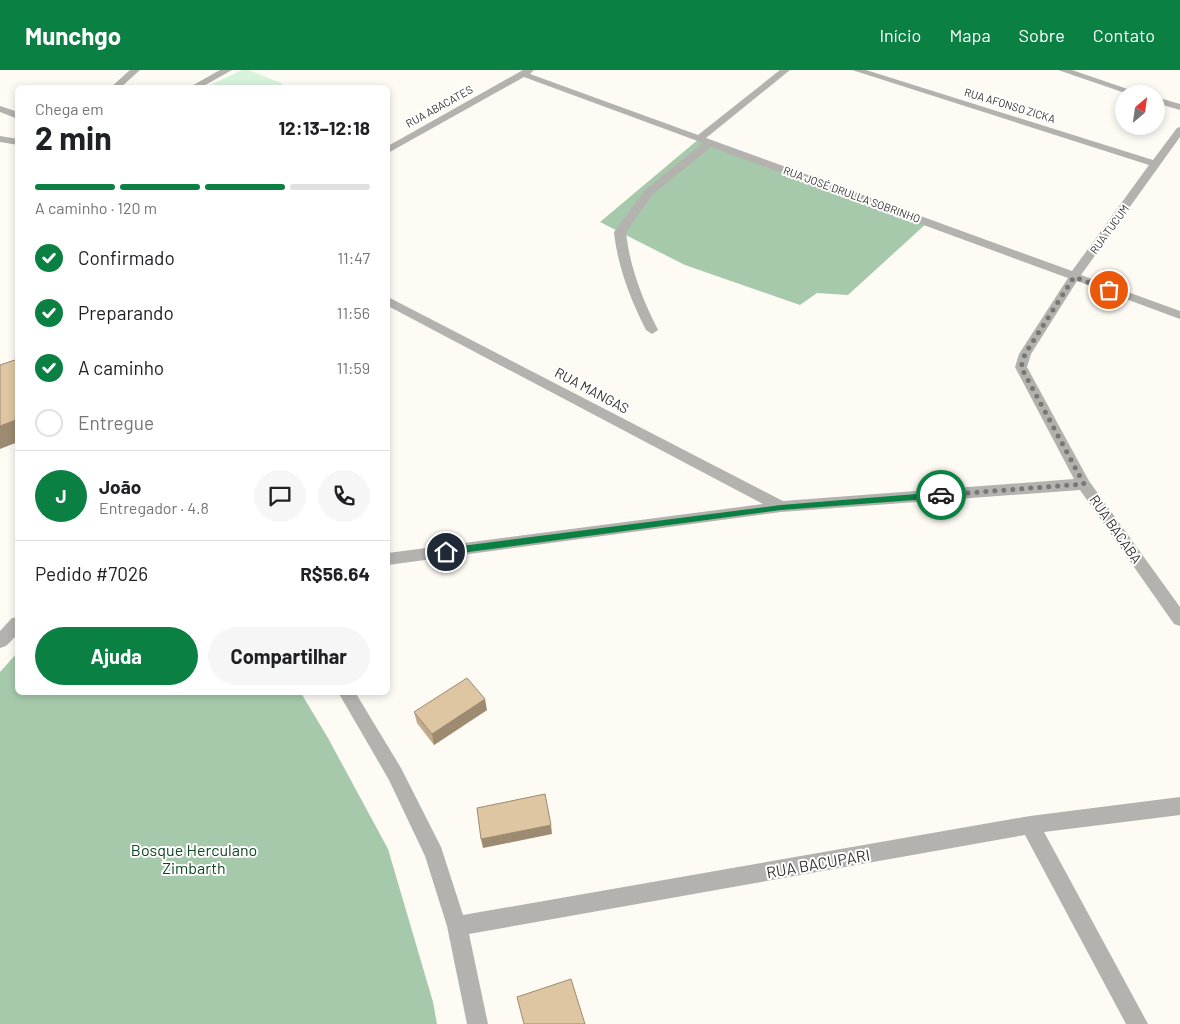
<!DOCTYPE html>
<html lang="pt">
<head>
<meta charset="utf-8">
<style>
  body { margin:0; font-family:Barlow,sans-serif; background:#f6f6f6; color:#202124; height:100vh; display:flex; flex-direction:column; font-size:19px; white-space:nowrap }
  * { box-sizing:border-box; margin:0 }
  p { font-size:16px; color:#757577 }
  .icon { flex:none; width:28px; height:28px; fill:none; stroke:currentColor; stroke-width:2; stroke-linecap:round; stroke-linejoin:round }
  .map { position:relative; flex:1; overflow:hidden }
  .details { position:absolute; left:15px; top:15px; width:375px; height:610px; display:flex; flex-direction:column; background:#fff; border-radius:8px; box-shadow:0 2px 8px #0003 }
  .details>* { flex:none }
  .needle { width:32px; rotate:29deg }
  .controls { position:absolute; left:1115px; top:15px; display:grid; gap:10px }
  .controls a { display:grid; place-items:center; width:50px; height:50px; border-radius:50%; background:#fff; box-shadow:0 2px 8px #0003; font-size:25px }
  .pin { position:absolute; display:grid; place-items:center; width:42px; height:42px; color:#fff; margin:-21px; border:2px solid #fff; border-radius:50%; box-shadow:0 1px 5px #0007 }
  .courier { position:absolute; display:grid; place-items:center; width:50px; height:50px; margin:-25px; border:4px solid #0b8043; border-radius:50%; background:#fff; color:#222; box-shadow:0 1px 6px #0007 }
  .head em { font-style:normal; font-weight:700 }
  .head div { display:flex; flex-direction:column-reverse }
  .head { display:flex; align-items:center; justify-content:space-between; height:85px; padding:0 20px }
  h1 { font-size:32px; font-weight:700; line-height:38px }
  .bar { display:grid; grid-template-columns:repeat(4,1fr); gap:8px 5px; align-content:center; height:60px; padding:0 20px }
  .bar i { height:6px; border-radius:4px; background:#e0e0e0 }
  .bar .active { background:#0b8043 }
  .bar p { grid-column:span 4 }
  .line { display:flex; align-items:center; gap:12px; padding:0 20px; border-top:1px solid #e0e0e0 }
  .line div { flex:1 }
  .round { display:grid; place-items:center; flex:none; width:52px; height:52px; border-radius:26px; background:#f6f6f6 }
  ol { padding:0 20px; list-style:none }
  li { display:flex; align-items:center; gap:15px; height:55px }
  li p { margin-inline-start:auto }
  li .icon { padding:5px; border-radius:50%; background:#0b8043; color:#fff; stroke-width:4 }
  li:last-child { color:#757577 }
  li i { width:28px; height:28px; border:2px solid #e0e0e0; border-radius:50% }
  .button { display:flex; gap:10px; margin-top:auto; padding:10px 20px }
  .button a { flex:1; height:58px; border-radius:30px; background:#0b8043; color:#fff; font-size:20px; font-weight:700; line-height:58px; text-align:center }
  .button a+a { background:#f6f6f6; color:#202124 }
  header { display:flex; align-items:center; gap:30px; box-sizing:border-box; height:70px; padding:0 25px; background:#0b8043; color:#fff }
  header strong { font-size:24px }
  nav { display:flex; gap:28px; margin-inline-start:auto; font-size:18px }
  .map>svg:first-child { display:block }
  .green { fill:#d7f3dc }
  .forest { fill:#a6c9ac }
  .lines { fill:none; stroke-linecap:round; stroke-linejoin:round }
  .minor { fill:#b3b2af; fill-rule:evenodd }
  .wall { fill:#c0aa8b }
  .shaded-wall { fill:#9c8b71 }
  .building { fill:#dfc6a2; stroke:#9c8b71 }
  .route { fill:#0b8043 }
  .done { stroke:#797773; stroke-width:5; stroke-dasharray:0 9 }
  .labels { text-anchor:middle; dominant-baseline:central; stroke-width:4; stroke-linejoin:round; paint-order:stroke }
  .far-street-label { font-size:11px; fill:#31302d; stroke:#fff }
  .street-label { font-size:14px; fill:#31302d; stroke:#fff }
  .near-park-label { font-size:16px; fill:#0f4621; stroke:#fff }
  .near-street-label { font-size:16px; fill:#31302d; stroke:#fff }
</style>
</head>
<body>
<header>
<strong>Munchgo</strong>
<nav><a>Início</a><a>Mapa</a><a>Sobre</a><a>Contato</a></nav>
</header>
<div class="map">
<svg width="1180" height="954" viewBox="0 0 1180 954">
  <rect width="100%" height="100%" fill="#fefaf4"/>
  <path class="green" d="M242,0H249L283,14L276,17H206Z"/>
  <g class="forest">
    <path d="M700,68L928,152L848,225L817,223L800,235L685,195L600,152Z"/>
    <path d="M17,583L18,622L301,623L328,668L388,779L433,932L437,954H0V602Z"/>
  </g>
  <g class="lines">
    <g class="minor">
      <path d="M130,0H140L120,18H110Z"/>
      <path d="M220,0H232L200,18H188Z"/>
      <path d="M523,0H534L530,4L698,65L780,0H790L706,68L1072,201L1149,95L852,0H866L1153,90L1177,58L1180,57V67L1081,205L1180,241V249L1077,211L1031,284L1027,297L1089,411L1180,537V556L1174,554L1080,420L781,442L388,495V483L763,434L388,236V227L783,431L1074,409L1015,297L1019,284L1068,208L711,77L653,124L626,162C630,198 642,228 658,260L652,264L646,260C630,228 618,198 614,162L645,120L703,73L524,7L388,83V76Z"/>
      <path d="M1058,0H1072L1142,24H1128Z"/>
      <path d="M1156,27L1180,34V40L1156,33Z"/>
      <path d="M0,36L18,42V49L0,42Z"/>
      <path d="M0,66L18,69V75L0,72Z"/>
      <path d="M18,547V564L6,576L0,578V561L12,548Z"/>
      <path d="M338,622H355L401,698L441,777L463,845L1030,746L1180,727V745L1044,762L1148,954H1126L1025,765L469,864L488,954H467L447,856L425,786L389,710Z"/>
    </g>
  </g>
  <path class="wall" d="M487,640L434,675L417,653L414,642Z"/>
  <g class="shaded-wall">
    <path d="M18,349V372L0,379V356Z"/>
    <path d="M485,629L487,640L434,675L432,664Z"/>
    <path d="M551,755L552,764L483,778L481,769Z"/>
  </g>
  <g class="building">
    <path d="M18,289V349L0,356V295Z"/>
    <path d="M467,608L485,629L432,664L414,642Z"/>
    <path d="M545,724L551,755L481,769L477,738Z"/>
    <path d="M571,909L585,954H524L517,927Z"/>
  </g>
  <path class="route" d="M941,422L945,425L941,428L781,440L446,485L442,482L446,478L781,435Z"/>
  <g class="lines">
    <path class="done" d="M941,425L1084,414L1021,297L1025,284L1074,207L1109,220"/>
  </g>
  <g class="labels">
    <g class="far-street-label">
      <text transform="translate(1010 35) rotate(17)">RUA AFONSO ZICKA</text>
      <text transform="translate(439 36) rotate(-29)">RUA ABACATES</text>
      <text transform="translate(852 124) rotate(20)">RUA JOSÉ DRULLA SOBRINHO</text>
      <text transform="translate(1109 159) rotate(-54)">RUA TUCUM</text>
    </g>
    <g class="street-label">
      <text transform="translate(592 320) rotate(28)">RUA MANGAS</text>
      <text transform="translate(1116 459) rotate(55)">RUA BACABA</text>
    </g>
    <g class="near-park-label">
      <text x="194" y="779">Bosque Herculano<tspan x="194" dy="18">Zimbarth</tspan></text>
    </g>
    <g class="near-street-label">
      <text transform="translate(818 793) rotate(-10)">RUA BACUPARI</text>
    </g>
  </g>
</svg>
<div class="controls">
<a><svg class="needle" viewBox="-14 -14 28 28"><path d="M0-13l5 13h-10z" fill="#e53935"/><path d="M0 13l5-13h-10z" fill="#757577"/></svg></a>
</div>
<div class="pin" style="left:1109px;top:220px;background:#ea580c"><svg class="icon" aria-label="bag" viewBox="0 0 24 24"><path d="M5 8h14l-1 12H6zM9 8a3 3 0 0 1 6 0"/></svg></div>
<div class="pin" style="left:446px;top:482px;background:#1f2937"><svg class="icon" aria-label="home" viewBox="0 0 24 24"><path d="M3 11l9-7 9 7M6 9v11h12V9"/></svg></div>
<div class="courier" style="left:941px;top:425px"><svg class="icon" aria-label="car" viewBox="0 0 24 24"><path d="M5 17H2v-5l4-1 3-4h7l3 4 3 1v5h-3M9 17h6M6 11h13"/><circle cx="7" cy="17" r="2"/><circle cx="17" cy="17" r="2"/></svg></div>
<section class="details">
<div class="head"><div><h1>2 min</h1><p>Chega em</p></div><em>12:13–12:18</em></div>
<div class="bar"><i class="active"></i><i class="active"></i><i class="active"></i><i></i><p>A caminho · 120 m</p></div>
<ol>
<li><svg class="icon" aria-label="check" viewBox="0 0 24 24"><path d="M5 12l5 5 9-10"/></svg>Confirmado<p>11:47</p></li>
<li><svg class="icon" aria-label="check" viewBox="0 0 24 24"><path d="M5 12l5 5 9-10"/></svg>Preparando<p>11:56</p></li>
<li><svg class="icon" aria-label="check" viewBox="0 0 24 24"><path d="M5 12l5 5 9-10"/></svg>A caminho<p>11:59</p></li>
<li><i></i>Entregue</li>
</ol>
<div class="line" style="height:90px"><b class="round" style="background:#0b8043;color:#fff">J</b><div><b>João</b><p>Entregador · 4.8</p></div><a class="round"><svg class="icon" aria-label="chat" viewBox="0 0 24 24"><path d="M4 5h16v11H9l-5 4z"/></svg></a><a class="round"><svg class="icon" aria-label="phone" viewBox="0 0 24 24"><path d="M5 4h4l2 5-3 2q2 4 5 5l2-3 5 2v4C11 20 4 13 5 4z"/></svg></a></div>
<div class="line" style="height:65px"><div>Pedido #7026</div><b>R$56.64</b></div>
<div class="button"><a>Ajuda</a><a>Compartilhar</a></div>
</section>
</div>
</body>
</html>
